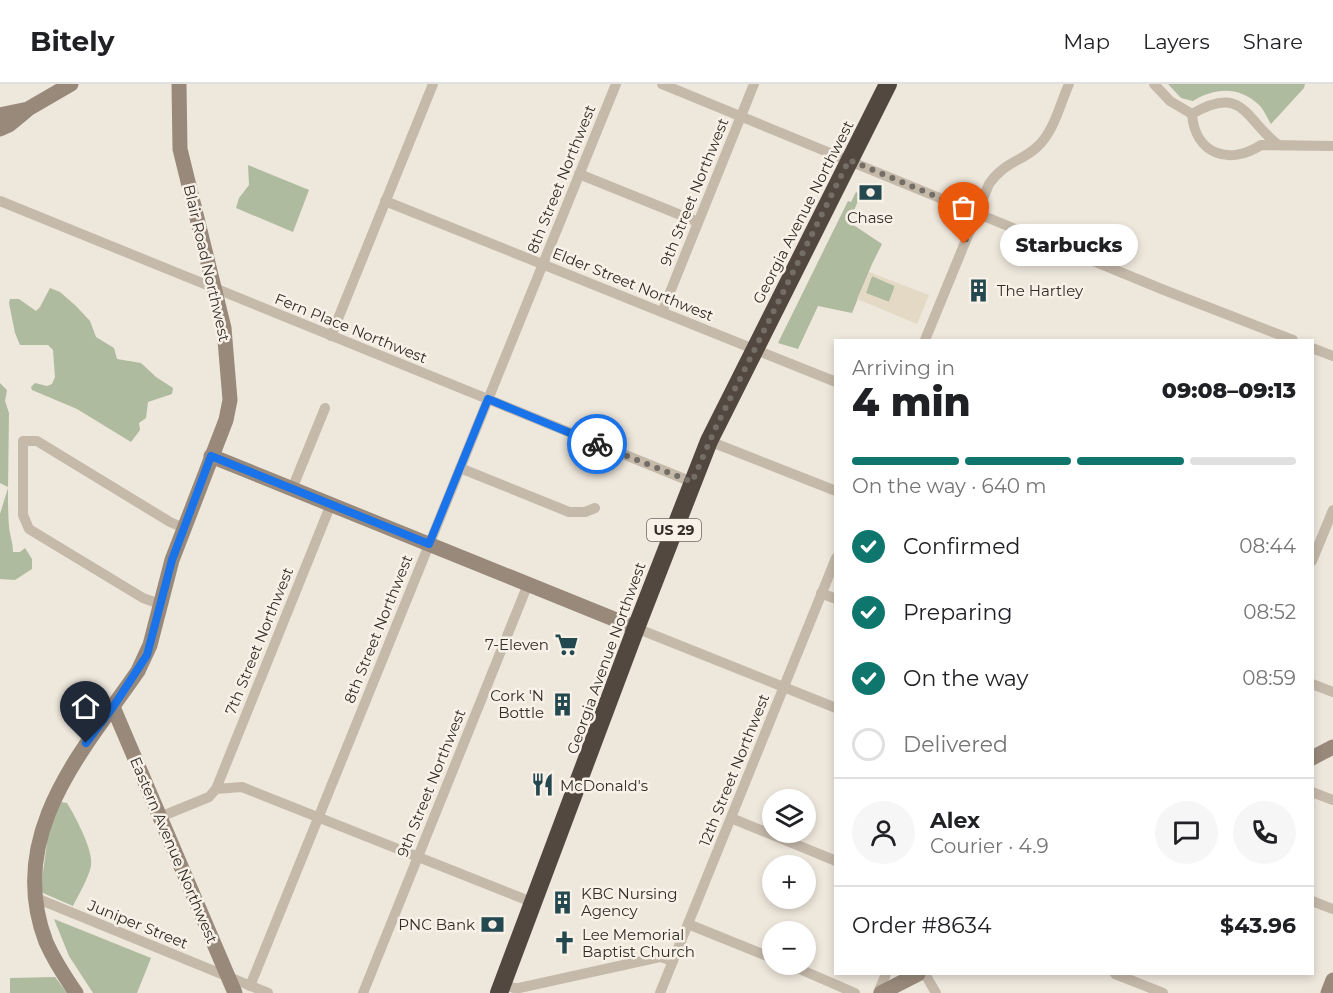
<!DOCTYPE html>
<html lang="en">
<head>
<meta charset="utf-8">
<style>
  body { margin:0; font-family:Montserrat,sans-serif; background:#f6f6f6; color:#202124; height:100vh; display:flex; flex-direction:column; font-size:22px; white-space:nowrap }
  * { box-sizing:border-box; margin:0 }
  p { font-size:20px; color:#757577 }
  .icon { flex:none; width:33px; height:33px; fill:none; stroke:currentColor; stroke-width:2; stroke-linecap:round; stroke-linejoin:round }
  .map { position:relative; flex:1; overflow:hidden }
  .side { position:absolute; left:834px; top:255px; width:480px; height:636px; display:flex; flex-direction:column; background:#fff; border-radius:0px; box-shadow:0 3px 9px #0003 }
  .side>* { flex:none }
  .controls { position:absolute; left:762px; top:705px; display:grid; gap:12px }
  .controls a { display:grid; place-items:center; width:54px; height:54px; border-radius:50%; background:#fff; box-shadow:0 3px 9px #0003; font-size:30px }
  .pin { position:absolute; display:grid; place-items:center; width:51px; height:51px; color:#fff; margin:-62px -26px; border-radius:50% 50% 50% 0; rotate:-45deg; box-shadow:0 0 6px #0007 }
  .pin .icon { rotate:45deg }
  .courier { position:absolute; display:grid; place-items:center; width:60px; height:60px; margin:-30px; border:4px solid #1a73e8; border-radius:50%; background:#fff; color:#222; box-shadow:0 2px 8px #0007 }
  .bubble { position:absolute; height:42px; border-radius:21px; background:#fff; box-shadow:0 3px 9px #0003; font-size:20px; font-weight:800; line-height:42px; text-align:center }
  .summary em { font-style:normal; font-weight:800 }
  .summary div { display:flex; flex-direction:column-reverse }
  .summary { display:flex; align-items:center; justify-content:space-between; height:102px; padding:0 18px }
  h1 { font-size:39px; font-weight:800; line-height:45px }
  .bar { display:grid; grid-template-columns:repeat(4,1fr); gap:9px 6px; align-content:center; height:72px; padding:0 18px }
  .bar i { height:8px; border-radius:4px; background:#e0e0e0 }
  .bar .current { background:#0f766e }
  .bar p { grid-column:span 4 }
  .line { display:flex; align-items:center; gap:15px; padding:0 18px; border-top:2px solid #e0e0e0 }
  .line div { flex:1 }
  .round { display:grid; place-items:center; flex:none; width:63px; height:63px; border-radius:32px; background:#f6f6f6 }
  ol { padding:0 18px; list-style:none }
  li { display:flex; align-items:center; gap:18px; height:66px }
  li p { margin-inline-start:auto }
  li .icon { padding:6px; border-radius:50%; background:#0f766e; color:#fff; stroke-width:4 }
  li:last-child { color:#757577 }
  li i { width:33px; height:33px; border:3px solid #e0e0e0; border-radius:50% }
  header { display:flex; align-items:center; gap:36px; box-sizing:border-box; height:84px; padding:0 30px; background:#fff; border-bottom:2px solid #e0e0e0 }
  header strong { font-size:28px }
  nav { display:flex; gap:33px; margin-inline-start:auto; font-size:21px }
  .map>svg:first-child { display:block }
  .green { fill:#afbb9e }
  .plaza { fill:#e4d9c5; fill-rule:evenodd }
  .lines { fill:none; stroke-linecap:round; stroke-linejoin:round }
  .street { stroke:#c5b9aa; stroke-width:10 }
  .secondary { stroke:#98897b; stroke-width:15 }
  .highway { stroke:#534840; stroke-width:18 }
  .done { stroke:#746e67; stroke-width:6; stroke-dasharray:0 10.8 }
  .route { stroke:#1a73e8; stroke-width:8 }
  .labels { text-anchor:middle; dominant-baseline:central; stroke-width:5; stroke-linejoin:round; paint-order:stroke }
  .shield { fill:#f7f1e8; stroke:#6e6862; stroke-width:1.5 }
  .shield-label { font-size:14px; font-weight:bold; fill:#332d28 }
  .street-label { font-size:15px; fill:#332d28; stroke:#f7f1e8 }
  .poi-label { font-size:15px; fill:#332d28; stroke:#f7f1e8; text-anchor:start }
</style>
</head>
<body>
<header>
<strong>Bitely</strong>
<nav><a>Map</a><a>Layers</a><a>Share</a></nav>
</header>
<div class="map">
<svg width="1333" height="909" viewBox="0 0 1333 909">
  <rect width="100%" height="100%" fill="#eee7dc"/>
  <g class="green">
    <path d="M1168,0H1305L1304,4L1271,40C1267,34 1264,25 1258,20C1238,2 1215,4 1193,17L1181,14Z"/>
    <path d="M248,81L309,106L293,148L236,124L239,114L249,101Z"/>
    <path d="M856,108L861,110L849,138L882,160L872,180L852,229L818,222L798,265L778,259L848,117L851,118Z"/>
    <path d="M872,192L895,202L889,218L865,209Z"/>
    <path d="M50,204L60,208L76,222L90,237L96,253L114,264L117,275L141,279L156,293L173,304L172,310L148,318L146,334L139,339L140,346L131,358L77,325L32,306L31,303L35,299L47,302L52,300L55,293L53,266L48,261H20L15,249L9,219L10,215H19L36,227L40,223Z"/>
    <path d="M0,299L7,306L5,317L9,329L8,403L0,399Z"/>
    <path d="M8,404C8,418 8,430 9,443C10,452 13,459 13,468H20L25,464L32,475V485L15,496L0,495V430Z"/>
    <path d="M61,718L67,719C75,732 94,767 91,782C88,795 79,810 73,822L43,809L41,804L49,743Z"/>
    <path d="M54,835L151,874L137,909H93L69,872Z"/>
    <path d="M55,893L67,909H10V894Z"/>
  </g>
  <path class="plaza" d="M869,188L929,211L917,240L857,215ZM872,192L895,202L889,218L866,209Z"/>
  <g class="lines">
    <g class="street">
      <path d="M662,0L1164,206L1293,256"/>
      <path d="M1154,0L1170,17L1192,30"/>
      <path d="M1192,30C1195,70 1229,82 1261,61L1333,62"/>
      <path d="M1192,30C1243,0 1245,35 1278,61"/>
      <path d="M579,90L698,138"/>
      <path d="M0,117L692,398"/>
      <path d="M385,117L836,298"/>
      <path d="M662,228L754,0"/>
      <path d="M331,252L433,0"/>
      <path d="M925,256L989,100C1004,78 1021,78 1037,63C1054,48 1060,20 1069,0"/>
      <path d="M1312,264L1333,272"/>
      <path d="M709,357L836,407"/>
      <path d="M460,384L569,428H585L595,424"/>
      <path d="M292,405L325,324"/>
      <path d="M1312,477L1333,426"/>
      <path d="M821,509L836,515"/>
      <path d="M160,520L143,514L29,445L23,431V357H37L170,438L184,444"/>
      <path d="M636,544L836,624"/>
      <path d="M1312,600L1333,608"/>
      <path d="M216,705L331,420"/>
      <path d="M1312,708L1333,716"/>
      <path d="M160,733L209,713L216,705L242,703L534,819"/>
      <path d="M731,734L836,777"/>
      <path d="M36,814L268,909"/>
      <path d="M1312,817L1333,825"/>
      <path d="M688,840L772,874"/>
      <path d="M788,880L855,909"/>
      <path d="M925,890L936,909"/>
      <path d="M1115,890L1163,909"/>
      <path d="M503,900L514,904H519L660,873L673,877"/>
      <path d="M250,902L616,0"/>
      <path d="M363,909L528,500"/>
      <path d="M660,909L836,474"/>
      <path d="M878,909L886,890"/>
    </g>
    <g class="secondary">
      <path d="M0,31L28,25L71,0"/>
      <path d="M0,45L9,41L26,27"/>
      <path d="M211,372L636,544"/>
      <path d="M113,623L235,909"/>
      <path d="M1312,674L1333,663"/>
      <path d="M76,909C65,893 54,876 46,858C5,751 82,668 138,587L150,561L172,476L226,336L230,316L224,244L180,65L179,0"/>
      <path d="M881,909L918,890"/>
      <path d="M1328,909L1333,896"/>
    </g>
    <path class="highway" d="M499,909L636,544L709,357L888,0"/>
  </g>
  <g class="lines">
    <path class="done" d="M597,360L692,398L716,343L849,76L976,129L964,160"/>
    <path class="route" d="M86,659L113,623L147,571L172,476L211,372L429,460L488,315L597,360"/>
  </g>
  <defs>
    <symbol id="bank-bare" viewBox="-9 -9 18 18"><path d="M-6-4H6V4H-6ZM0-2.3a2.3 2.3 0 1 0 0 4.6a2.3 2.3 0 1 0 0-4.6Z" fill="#23484f" stroke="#f7f1e8" stroke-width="2.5" paint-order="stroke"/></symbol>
    <symbol id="building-bare" viewBox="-9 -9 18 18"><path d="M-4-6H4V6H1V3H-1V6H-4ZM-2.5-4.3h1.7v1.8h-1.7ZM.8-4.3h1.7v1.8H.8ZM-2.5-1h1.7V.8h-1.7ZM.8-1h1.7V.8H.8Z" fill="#23484f" stroke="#f7f1e8" stroke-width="2.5" paint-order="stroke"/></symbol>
    <symbol id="supermarket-bare" viewBox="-9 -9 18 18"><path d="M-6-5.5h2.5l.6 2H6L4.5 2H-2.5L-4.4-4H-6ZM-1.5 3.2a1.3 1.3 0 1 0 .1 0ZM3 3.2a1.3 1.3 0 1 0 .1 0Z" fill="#23484f" stroke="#f7f1e8" stroke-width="2.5" paint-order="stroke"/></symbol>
    <symbol id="restaurant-bare" viewBox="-9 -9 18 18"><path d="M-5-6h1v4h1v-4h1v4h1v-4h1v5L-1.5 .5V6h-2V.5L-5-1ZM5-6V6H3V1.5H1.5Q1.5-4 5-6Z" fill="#23484f" stroke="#f7f1e8" stroke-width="2.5" paint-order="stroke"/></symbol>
    <symbol id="church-bare" viewBox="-9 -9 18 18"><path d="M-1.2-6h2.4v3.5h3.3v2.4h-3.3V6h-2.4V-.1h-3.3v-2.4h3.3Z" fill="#23484f" stroke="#f7f1e8" stroke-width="2.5" paint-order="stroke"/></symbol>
  </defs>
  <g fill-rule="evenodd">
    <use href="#bank-bare" x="854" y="92" width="33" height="33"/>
    <use href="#building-bare" x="962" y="190" width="33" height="33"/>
    <use href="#supermarket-bare" x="550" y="544" width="33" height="33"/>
    <use href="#building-bare" x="546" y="604" width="33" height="33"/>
    <use href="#restaurant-bare" x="526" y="684" width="33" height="33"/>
    <use href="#building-bare" x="546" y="802" width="33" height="33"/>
    <use href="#bank-bare" x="476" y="824" width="33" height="33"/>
    <use href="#church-bare" x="548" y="842" width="33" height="33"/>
  </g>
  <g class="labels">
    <rect class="shield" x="647" y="435" width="54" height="22" rx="4.5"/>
    <g class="shield-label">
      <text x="674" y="446">US 29</text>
    </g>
    <g class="street-label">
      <text transform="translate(561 95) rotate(-68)">8th Street Northwest</text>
      <text transform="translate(694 108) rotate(-68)">9th Street Northwest</text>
      <text transform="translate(803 128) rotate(-63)">Georgia Avenue Northwest</text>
      <text transform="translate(207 179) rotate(77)">Blair Road Northwest</text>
      <text transform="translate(633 200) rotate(22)">Elder Street Northwest</text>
      <text transform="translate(351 244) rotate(22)">Fern Place Northwest</text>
      <text transform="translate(378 545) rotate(-68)">8th Street Northwest</text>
      <text transform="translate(259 557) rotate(-68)">7th Street Northwest</text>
      <text transform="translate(606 574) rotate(-70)">Georgia Avenue Northwest</text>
      <text transform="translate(734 686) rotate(-68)">12th Street Northwest</text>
      <text transform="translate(431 699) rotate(-68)">9th Street Northwest</text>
      <text transform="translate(174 766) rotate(67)">Eastern Avenue Northwest</text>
      <text transform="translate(138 840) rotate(22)">Juniper Street</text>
    </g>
    <g class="poi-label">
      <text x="870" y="133" text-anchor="middle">Chase</text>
      <text x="997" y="206">The Hartley</text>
      <text x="549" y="560" text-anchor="end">7-Eleven</text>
      <text x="544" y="611" text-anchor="end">Cork 'N<tspan x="544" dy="17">Bottle</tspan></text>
      <text x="560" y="701">McDonald's</text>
      <text x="581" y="809">KBC Nursing<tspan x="581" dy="17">Agency</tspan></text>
      <text x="475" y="840" text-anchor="end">PNC Bank</text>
      <text x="582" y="850">Lee Memorial<tspan x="582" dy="17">Baptist Church</tspan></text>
    </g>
  </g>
</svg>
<div class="controls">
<a><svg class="icon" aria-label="layers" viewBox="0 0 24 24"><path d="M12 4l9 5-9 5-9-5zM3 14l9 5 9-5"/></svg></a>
<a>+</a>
<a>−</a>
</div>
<div class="pin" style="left:964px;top:160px;background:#ea580c"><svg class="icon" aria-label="bag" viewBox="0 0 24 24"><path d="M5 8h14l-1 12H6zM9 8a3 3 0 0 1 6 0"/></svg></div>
<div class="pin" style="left:86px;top:659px;background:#1f2937"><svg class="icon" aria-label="home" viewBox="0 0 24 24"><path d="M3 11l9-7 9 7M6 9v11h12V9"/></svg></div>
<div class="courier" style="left:597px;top:360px"><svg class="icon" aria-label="bike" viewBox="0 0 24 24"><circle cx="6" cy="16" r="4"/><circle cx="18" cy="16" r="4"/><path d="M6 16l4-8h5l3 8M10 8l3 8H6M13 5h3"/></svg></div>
<div class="bubble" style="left:1000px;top:140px;width:138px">Starbucks</div>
<section class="side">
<div class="summary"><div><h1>4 min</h1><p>Arriving in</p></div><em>09:08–09:13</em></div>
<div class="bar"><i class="current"></i><i class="current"></i><i class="current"></i><i></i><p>On the way · 640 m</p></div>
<ol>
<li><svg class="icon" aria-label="check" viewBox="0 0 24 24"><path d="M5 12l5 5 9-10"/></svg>Confirmed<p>08:44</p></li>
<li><svg class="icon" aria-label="check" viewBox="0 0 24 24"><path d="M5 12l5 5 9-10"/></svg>Preparing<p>08:52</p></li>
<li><svg class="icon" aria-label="check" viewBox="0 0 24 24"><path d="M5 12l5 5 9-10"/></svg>On the way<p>08:59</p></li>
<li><i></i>Delivered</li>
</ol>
<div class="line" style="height:108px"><a class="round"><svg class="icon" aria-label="person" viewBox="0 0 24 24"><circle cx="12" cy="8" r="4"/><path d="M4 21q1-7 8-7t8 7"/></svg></a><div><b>Alex</b><p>Courier · 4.9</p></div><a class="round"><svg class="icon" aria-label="chat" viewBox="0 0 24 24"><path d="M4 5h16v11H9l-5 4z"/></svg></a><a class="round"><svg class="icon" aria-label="phone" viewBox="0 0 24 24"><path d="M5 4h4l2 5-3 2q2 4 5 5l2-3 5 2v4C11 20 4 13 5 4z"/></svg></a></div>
<div class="line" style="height:78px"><div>Order #8634</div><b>$43.96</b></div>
</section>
</div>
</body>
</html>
